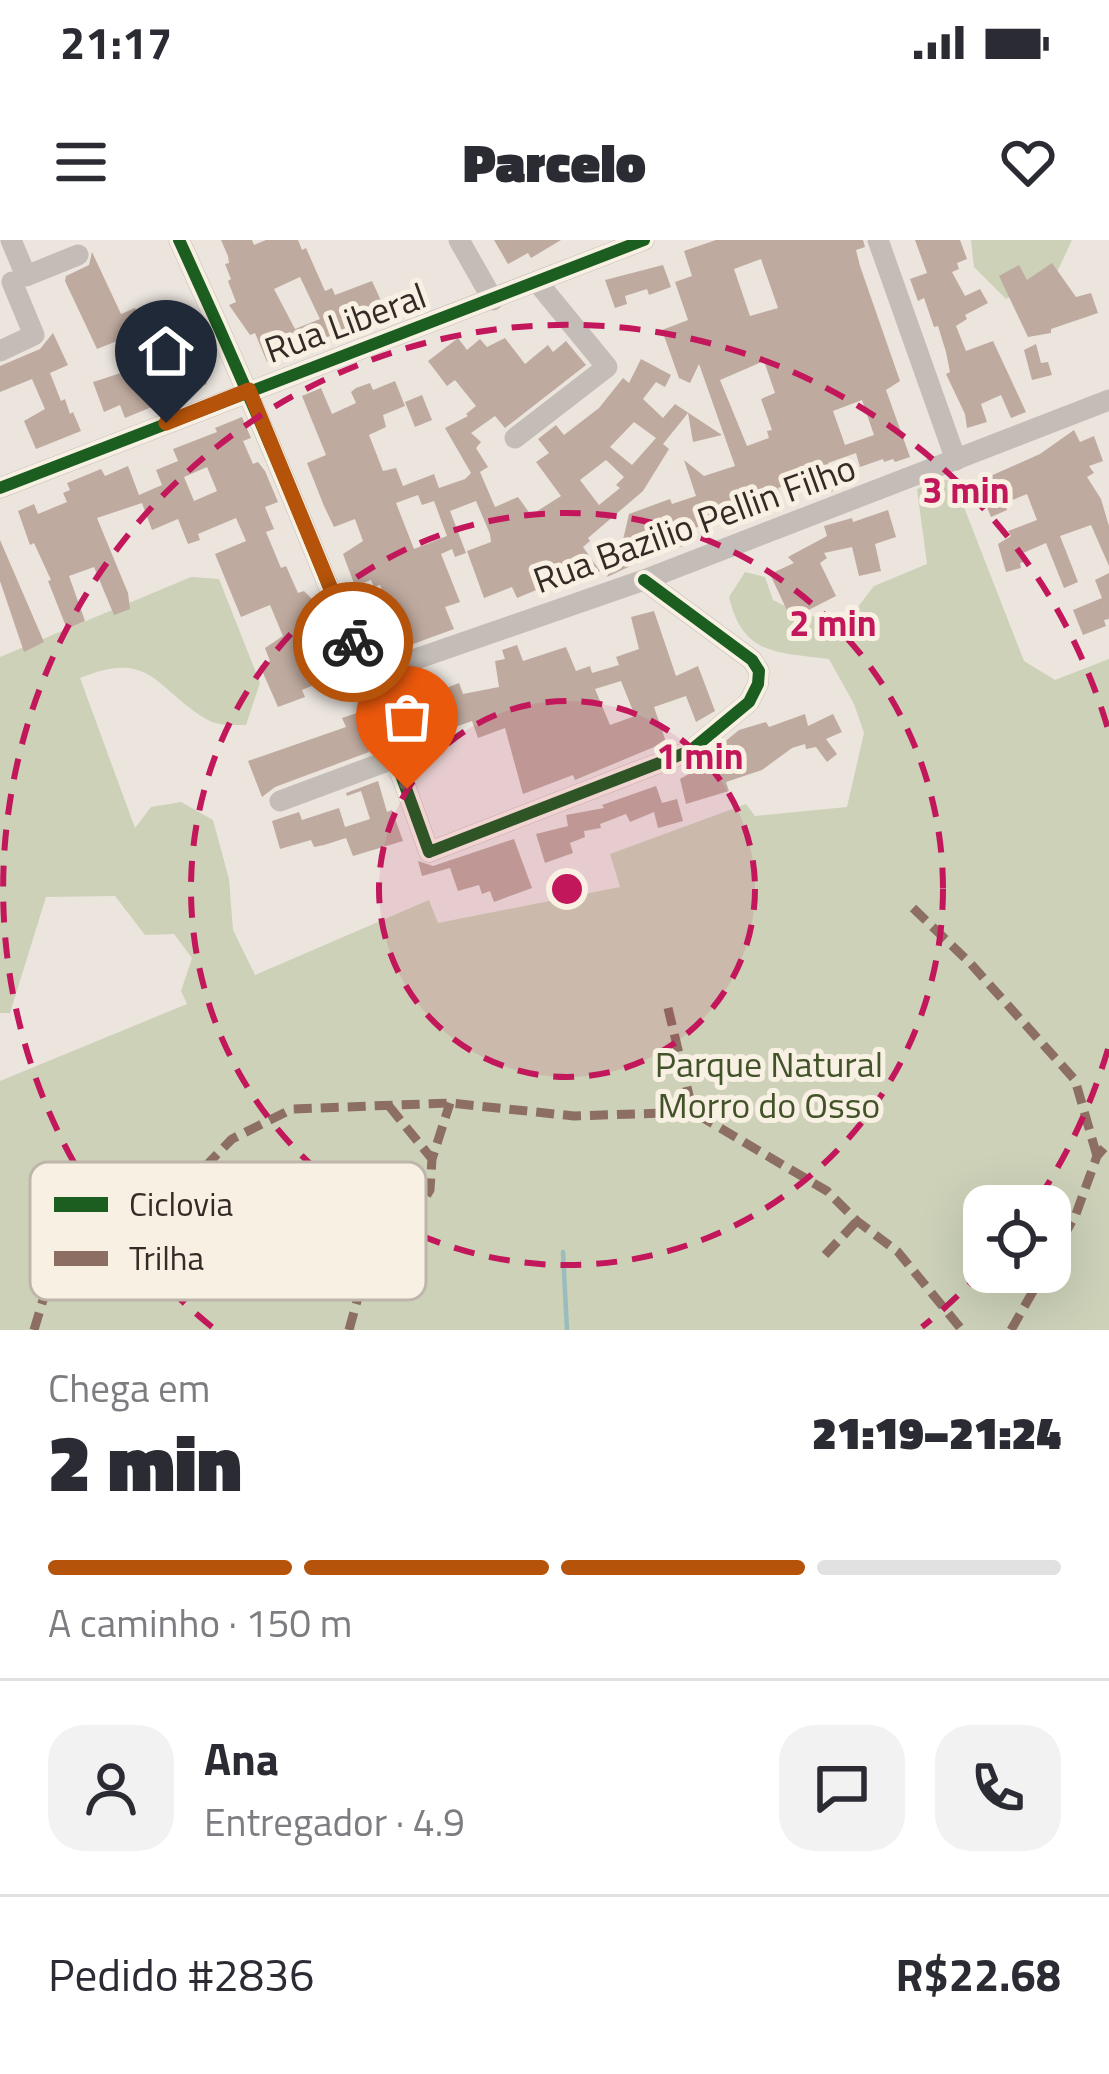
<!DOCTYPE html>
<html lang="pt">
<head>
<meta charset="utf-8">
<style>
  body { margin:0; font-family:"Titillium Web",sans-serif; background:#f2f2f3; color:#2b2b33; height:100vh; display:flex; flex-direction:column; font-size:45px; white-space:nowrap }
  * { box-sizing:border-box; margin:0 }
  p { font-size:39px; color:#7c7c81 }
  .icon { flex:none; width:66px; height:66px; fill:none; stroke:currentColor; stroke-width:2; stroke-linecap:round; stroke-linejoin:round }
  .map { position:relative; height:1090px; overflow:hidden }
  .drawer { display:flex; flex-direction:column; background:#fff; flex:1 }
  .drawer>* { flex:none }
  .tools { position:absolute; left:963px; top:945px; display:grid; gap:24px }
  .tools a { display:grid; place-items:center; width:108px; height:108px; border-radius:24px; background:#fff; box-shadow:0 12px 48px #0002; font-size:60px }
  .pin { position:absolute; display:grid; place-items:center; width:102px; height:102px; color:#fff; margin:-123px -51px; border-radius:50% 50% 50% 0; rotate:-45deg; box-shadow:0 0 12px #0007 }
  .pin .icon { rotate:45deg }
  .courier { position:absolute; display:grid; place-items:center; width:120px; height:120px; margin:-60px; border:9px solid #b45309; border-radius:50%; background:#fff; color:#222; box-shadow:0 3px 15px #0007 }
  .overview em { font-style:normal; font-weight:800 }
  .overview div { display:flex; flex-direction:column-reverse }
  .overview { display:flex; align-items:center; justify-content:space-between; height:204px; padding:0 48px }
  h1 { font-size:78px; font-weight:800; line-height:90px }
  .bar { display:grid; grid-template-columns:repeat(4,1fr); gap:18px 12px; align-content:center; height:144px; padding:0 48px }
  .bar i { height:15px; border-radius:9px; background:#e1e1e2 }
  .bar .on { background:#b45309 }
  .bar p { grid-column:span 4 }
  .line { display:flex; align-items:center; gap:30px; padding:0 48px; border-top:3px solid #e1e1e2 }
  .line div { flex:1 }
  .round { display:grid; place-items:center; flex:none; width:126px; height:126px; border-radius:36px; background:#f2f2f3 }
  .status { display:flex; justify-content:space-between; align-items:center; height:84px; padding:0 60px; background:#fff; direction:ltr }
  .status svg { height:33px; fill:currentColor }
  header { display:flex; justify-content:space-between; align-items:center; height:156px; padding:0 48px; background:#fff; font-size:54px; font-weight:800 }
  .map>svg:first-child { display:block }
  .green { fill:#ccd1b8; fill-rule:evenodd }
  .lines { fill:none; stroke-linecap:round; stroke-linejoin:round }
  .stream { stroke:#9abcbd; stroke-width:4.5 }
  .building { fill:#bfaa9f; fill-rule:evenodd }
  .minor { stroke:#c4bdb7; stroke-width:21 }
  .quiet { stroke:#8d6e63; stroke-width:9; stroke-dasharray:18 9; stroke-linecap:butt }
  .cycleway-casing { stroke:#f9f0e4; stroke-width:20 }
  .cycleway { stroke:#1b5e20; stroke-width:12 }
  .done { stroke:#756c66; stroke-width:12; stroke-dasharray:0 21.6 }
  .route { stroke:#b45309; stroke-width:15 }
  .ring { fill:none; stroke:#c2185b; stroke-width:6; stroke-dasharray:21 15 }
  .labels { text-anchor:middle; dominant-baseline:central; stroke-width:10; stroke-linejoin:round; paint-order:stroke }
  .street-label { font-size:36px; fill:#352b26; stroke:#f9f0e4 }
  .park-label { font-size:36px; fill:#435329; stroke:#f9f0e4 }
  .key { fill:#f9f0e4; stroke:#beb5ab; stroke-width:3 }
  .key-label { font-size:33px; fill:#352b26 }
  .centre { fill:#c2185b; stroke:#f9f0e4; stroke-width:6 }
  .ring-label { font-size:36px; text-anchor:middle; font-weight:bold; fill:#c2185b; stroke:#f9f0e4; stroke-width:10; stroke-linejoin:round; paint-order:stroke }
</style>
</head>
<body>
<div class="status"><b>21:17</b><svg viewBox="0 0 49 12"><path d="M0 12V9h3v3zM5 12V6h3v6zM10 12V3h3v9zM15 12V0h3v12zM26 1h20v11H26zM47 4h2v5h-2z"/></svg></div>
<header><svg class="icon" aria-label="menu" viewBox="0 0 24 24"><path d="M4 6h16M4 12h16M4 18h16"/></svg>Parcelo<svg class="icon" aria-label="heart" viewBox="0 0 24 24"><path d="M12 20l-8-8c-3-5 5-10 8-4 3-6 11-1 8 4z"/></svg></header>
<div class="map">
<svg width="1109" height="1090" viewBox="0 0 1109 1090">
  <rect width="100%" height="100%" fill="#ebe5de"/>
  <g class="green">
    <path d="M971,0H1072L1057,32L1006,59L974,27Z"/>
    <path d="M944,240L958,242L960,257L1024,421L1055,440L1109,419V1090H0V841L187,764L181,751L192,718L174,694L145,695L115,656L46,657L10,773H0V417L191,337L219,339L260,443L246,485C234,485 218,486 208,480C155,450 153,408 80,438L135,588L151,567L181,562L213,580L229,639L233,690L255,735L429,660L438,683L620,647L610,614L746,564L755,576L847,567L864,493L854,464L829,419C777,412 743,416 729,357L745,332L765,337L773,360L807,377L854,372L874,346L927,324L917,249ZM984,966H1050V1032H984Z"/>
  </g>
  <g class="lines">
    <path class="stream" d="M563,1012L567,1090"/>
  </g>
  <g class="building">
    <path d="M221,0H252L254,5L266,0H298L302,10L306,8L325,51L332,48L335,55L372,41L383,65L369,72L371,79L267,122L255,93L250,95L229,65L236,62L228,41L231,39L225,24L229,23L228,16ZM300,37L320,79L295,89L274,49Z"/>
    <path d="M494,0H561L531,18L528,13L508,24Z"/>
    <path d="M716,0H863L865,7L856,10L860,26L900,141L886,150L910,217L895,222L893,219L884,222L883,219L860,227L856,213L828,223L837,249L821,256L813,236L778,248L781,257L750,268L752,275L731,283L728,277L683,292L686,305L652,316L607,337L623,300L629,274L670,259L672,264L696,256L684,220L704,236L735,226L699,124L690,143L679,138L662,90L688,80L675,42L692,36L684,11ZM761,19L778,68L750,76L734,29ZM764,121L775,153L761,159L772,190L767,191L769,198L747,206L720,140ZM862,160L874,195L845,205L833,171Z"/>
    <path d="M915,0H960L967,19L957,23L959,29L952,32L965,56L980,49L988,63L965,75L967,79L956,86L966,111L993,101L1026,172L1011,178L1001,155L981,164L987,182L967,188L965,174L946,134L950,132L946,112L938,86L934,87L924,58L918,61L910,39L927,33Z"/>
    <path d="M92,12L121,74L135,68L139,76L147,73L158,97L163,95L167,105L186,96L207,144L125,178L120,165L104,172L93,142L133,129L122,99L97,109L65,41L66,36L89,25Z"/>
    <path d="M1052,23L1076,57L1091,53L1098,73L1051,89V93L1028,97L999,36L1019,25L1027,40Z"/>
    <path d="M663,25L671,47L649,55L647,49L625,56L627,64L615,68L605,40Z"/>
    <path d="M53,93L68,125L50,133L61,161L65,159L70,174L73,172L81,191L36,209L24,181L45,169L32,139L0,152V126L40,109Z"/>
    <path d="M458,98L467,110L480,99L487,107L505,98L525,124L548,105L553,112L566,101L586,125L505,188L495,176L471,193L481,202L476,208L488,227L480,232L495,267L518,257L531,275L561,256L536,222L549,213L538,199L556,185L564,195L599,168L623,138L629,143L641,119L671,135L665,147L656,142L643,159L663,178L675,164L722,195L693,202L688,173L663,204L669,209L643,251L588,298L590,301L583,307L600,331L584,343L572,329L553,343L517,358L512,347L484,358L467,311L491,302L490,294L476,261L450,271L466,313L455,317L452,309L441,314L460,362L445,367L454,389L383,415L367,385L392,375L380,345L374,347L371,340L355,346L343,314L363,301L355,279L334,287L324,266L307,223L326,215L302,156L321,148L332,174L356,163L351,152L356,148L370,143L373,150L395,141L405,166L383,175L386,187L369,195L383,231L396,228L403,246L434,234L439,248L465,239L471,233L445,188L468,176L466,174L476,166L455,140L447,146L428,121ZM634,182L656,198L632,225L610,207ZM606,220L624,237L616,245L620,248L599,265L580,240ZM418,255L422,265L434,261L447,296L414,309L396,263Z"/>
    <path d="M1036,104L1041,123L1048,122L1052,135L1032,140L1024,110Z"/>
    <path d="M422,155L432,180L415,187L405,162Z"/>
    <path d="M242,177L251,198L243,201L253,224L258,222L265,231L278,262L265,267L274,289L266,292L281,328L286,326L298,353L304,351L312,359L335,423L331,424L336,436L302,450L305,457L278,467L260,426L270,421L265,408L283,396L270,365L241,377L215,314L246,301L236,278L198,294L200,300L188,304L178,279L152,290L142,263L97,278L128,353L130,369L114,375L94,327L69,336L85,381L67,389L48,341L51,340L34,303L30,305L18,271L34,264L38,274L67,262L63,253L70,250L67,243L101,229L105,236L128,226L139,255L162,245L156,230L178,221L173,209L217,192L215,188ZM207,227L217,251L194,261L184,237Z"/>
    <path d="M1074,190L1080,202L1094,196L1103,221L1089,226L1094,233L1087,237L1101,259L1109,286V326L1091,285L1060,296L1078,342L1064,348L1046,303L1023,313L1025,322L1020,323L1021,328L1006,332L998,304L1011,296L1008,291L1037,280L1027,254L1005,263L1007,270L991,277L977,242L1040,214Z"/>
    <path d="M888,270L896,297L875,304L881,331L859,336L852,307L824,313L827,318L820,323L836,356L791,379L770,334L794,323L788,317L827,296L824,286L852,278L853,282Z"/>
    <path d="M0,300L44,402L24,412L0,341Z"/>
    <path d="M1109,333V379L1104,380L1106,386L1083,395L1073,370L1102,358L1095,340Z"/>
    <path d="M654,371L676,436L698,426L715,471L696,482L686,456L654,467L666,502L575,540L573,535L523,554L505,488L478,498L472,481L412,503L396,453L420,444L422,449L433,445L436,452L459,443L463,454L499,447L495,421L505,419L502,410L517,405L523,421L566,407L576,431L590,426L592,433L619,425L616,417L639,409L631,377ZM621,441L635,476L610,485L595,449Z"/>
    <path d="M357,473L369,512L275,547L262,557L248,521L346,487L342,478Z"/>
    <path d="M805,474L808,486L833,474L842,492L826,499L837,514L827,522L816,507L806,509L805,504L792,508L762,530L726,542L729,551L686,564L680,539L719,517L716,509L739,490L766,482L769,487Z"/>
    <path d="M378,541L387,572L392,570L403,601L353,616L346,598L324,605L314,607L311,600L280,609L272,581L299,572L302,580L339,568L345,587L370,579L361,551L347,556L346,553Z"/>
    <path d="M656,546L662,563L677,559L683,581L658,588L654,572L630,582L626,574L600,584L601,588L584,591L585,597L570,603L573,613L545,623L536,594L568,586L566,575L604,568L602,565Z"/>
    <path d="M514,599L532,648L494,662L490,651L482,654L479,645L458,651L450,628L422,636L418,621L433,626Z"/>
  </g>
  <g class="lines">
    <g class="minor">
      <path d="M11,0L26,36L78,15"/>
      <path d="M179,0C272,201 355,404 429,612L690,511L749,462L758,444L759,431L752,420L644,340"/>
      <path d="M459,0L493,60"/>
      <path d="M878,0L956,220"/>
      <path d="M0,111L34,95L12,42"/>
      <path d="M515,198L607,127L538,43"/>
      <path d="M0,248L644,0"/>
      <path d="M367,436L644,340L1109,160"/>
      <path d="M280,561L396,518"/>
    </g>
    <g class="quiet">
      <path d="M913,668L970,723L1075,840L1097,916"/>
      <path d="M668,768L693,872"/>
      <path d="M389,866L432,919"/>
      <path d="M355,979L373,971L385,958"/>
      <path d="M293,996L289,986C309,949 349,961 384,958C399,956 413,951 430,950"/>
      <path d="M90,1009L196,1007L244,994L293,996L321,1000L367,1025L404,992L430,950L432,919L450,863"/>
      <path d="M825,1015L857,981"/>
      <path d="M1050,1021L1076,974L1097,916L1109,902"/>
      <path d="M34,1090L43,1060L70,1027L126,976L192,940L232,899L292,869L450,863L574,876L693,872L827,951L857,981L898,1012L962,1090"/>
      <path d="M349,1090L367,1025"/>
      <path d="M1011,1090L1044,1032"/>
    </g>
    <defs>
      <g id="cycleway">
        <path d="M179,0C272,201 355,404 429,612L690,511L749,462L758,444L759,431L752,420L644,340"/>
        <path d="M0,248L644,0"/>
      </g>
    </defs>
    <use href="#cycleway" class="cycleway-casing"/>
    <use href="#cycleway" class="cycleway"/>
  </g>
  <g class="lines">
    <path class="done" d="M353,402L407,549"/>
    <path class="route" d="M166,183L249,150L353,402"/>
  </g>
  <circle cx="567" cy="649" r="188" fill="#c2185b" fill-opacity=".12"/>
  <g class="ring">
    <circle cx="567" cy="649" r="188"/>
    <circle cx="567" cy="649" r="376"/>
    <path d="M1108 809A564 564 0 0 1 1035 964M983 1030A564 564 0 0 1 922 1087M212 1087A564 564 0 1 1 1108 489"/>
  </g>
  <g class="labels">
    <g class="street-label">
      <text transform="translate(345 82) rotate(-20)">Rua Liberal</text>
      <text transform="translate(694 283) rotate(-20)">Rua Bazilio Pellin Filho</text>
    </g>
    <g class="park-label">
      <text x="769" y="823">Parque Natural<tspan x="769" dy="41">Morro do Osso</tspan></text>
    </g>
  </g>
  <rect x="30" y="922" width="396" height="138" rx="18" class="key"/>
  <rect x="54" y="957" width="54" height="15" fill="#1b5e20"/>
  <rect x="54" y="1011" width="54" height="15" fill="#8d6e63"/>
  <g class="key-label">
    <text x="129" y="976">Ciclovia</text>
    <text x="129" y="1030">Trilha</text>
  </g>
  <circle cx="567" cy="649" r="18" class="centre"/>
  <g class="ring-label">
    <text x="966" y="263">3 min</text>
    <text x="833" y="396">2 min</text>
    <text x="700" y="529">1 min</text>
  </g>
</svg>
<div class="tools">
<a><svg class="icon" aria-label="locate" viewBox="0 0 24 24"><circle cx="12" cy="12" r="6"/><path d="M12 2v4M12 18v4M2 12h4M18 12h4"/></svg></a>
</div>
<div class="pin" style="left:407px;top:549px;background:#ea580c"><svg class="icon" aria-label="bag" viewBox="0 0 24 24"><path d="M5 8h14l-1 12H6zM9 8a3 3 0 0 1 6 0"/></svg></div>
<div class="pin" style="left:166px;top:183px;background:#1f2937"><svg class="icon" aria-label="home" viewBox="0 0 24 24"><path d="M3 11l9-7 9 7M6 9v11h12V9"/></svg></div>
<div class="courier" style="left:353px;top:402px"><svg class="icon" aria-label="bike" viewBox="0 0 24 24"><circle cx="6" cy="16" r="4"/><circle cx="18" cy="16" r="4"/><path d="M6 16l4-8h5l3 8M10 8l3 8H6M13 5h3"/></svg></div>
</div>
<section class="drawer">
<div class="overview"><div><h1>2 min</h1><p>Chega em</p></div><em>21:19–21:24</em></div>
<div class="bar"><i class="on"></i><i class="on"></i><i class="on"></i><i></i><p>A caminho · 150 m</p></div>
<div class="line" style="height:216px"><a class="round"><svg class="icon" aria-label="person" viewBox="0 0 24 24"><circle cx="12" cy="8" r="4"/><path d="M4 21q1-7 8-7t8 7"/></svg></a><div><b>Ana</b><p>Entregador · 4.9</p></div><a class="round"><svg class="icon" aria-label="chat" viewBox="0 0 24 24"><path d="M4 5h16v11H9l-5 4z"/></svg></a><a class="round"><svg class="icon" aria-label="phone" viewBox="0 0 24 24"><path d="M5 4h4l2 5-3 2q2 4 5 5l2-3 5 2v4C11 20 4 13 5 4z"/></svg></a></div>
<div class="line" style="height:156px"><div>Pedido #2836</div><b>R$22.68</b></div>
</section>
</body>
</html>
